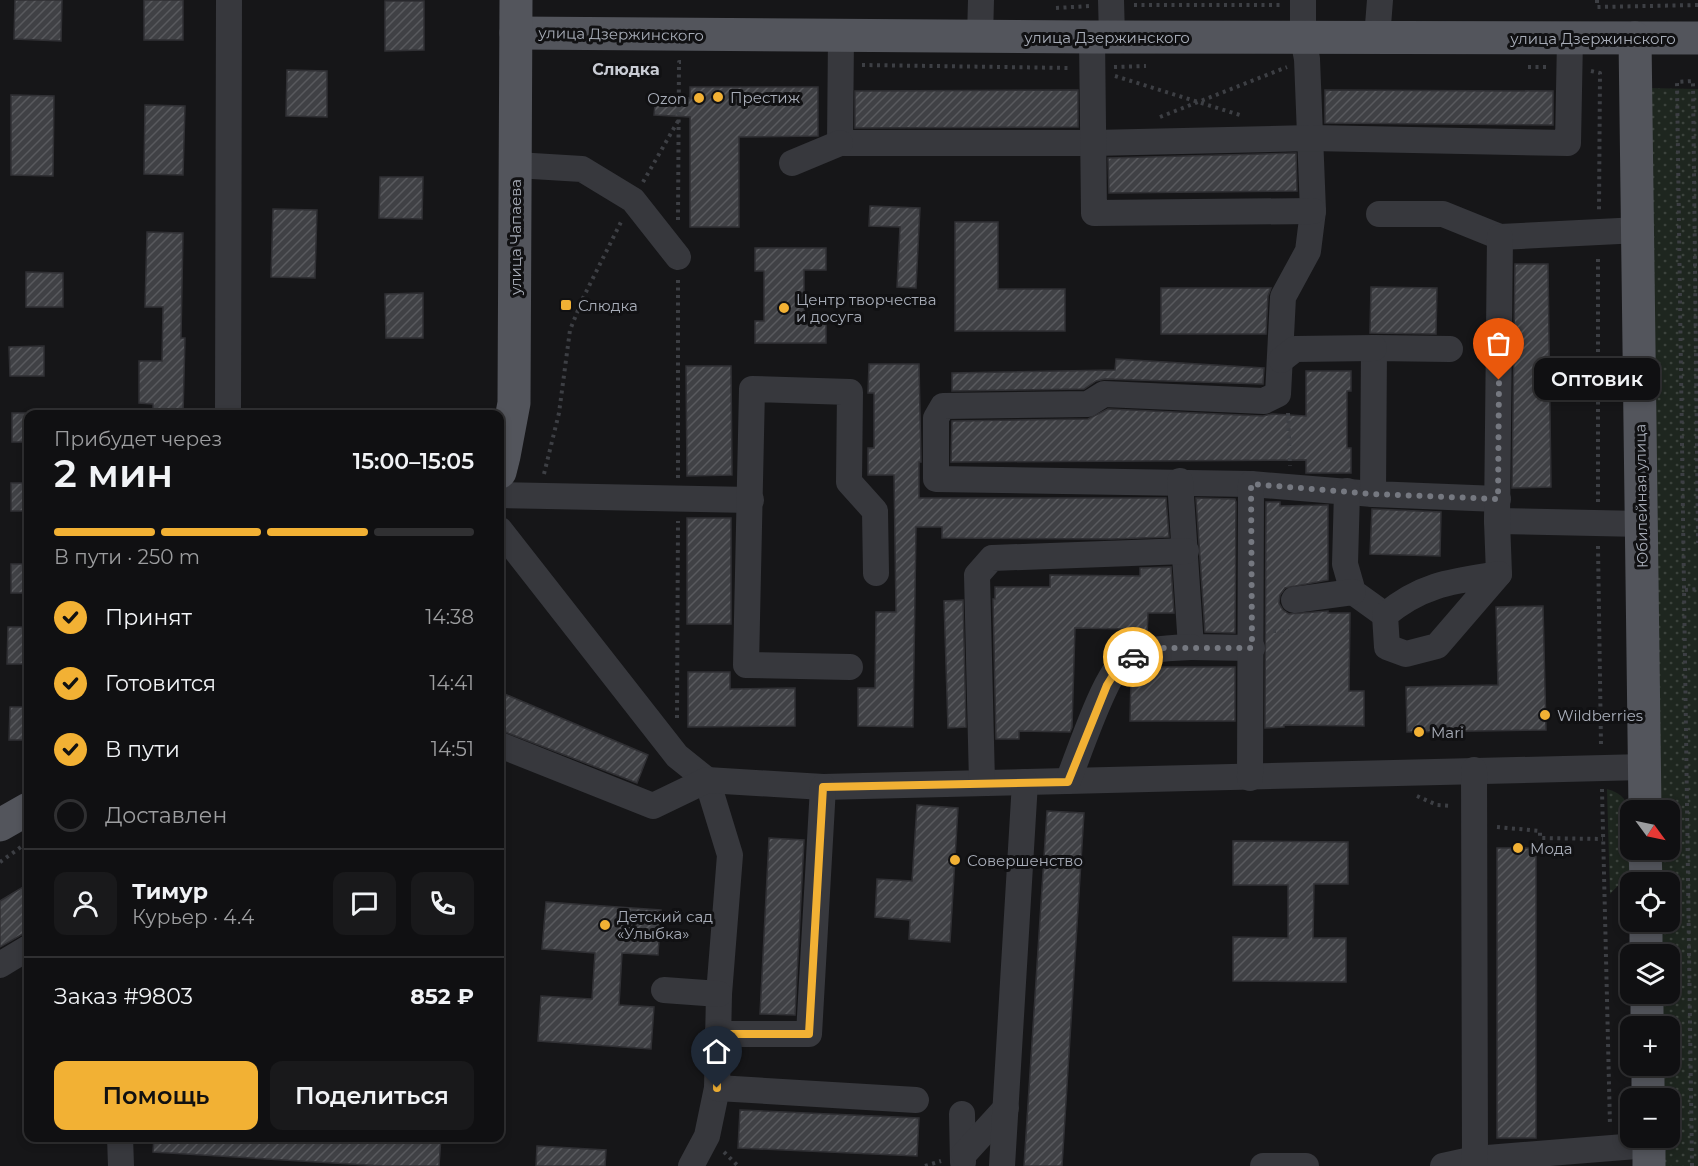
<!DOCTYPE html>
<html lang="ru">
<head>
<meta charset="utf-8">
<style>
  body { margin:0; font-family:Montserrat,sans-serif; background:#19191b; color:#f1f3f6; height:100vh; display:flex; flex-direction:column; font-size:22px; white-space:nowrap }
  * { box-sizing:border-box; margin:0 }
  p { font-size:20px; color:#9c9d9f }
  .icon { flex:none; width:33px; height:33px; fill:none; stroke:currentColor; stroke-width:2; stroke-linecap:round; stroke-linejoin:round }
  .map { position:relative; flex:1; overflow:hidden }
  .drawer { position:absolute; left:24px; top:410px; width:480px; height:732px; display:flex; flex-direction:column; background:#101012; border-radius:12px; box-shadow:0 3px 9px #0003,0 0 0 2px #303032 }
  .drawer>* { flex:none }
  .needle { width:39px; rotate:123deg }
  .controls { position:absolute; left:1620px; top:800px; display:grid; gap:12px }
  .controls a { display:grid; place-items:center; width:60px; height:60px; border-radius:12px; background:#101012; box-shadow:0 3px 9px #0003,0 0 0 2px #303032; font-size:30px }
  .pin { position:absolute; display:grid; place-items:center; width:51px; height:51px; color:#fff; margin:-62px -26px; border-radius:50% 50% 50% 0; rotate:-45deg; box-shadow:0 0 6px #0007 }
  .pin .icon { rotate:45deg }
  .courier { position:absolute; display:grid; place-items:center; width:60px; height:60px; margin:-30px; border:4px solid #f2b134; border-radius:50%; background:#fff; color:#222; box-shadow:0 2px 8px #0007 }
  .bubble { position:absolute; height:42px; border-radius:12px; background:#101012; box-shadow:0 3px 9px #0003,0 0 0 2px #303032; font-size:20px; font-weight:600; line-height:42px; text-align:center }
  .overview em { font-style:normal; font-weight:600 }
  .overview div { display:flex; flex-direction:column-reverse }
  .overview { display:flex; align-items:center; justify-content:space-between; height:102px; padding:0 30px }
  h1 { font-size:39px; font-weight:600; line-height:45px }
  .bar { display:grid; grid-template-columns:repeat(4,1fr); gap:9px 6px; align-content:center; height:72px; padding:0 30px }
  .bar i { height:8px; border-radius:4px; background:#303032 }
  .bar .current { background:#f2b134 }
  .bar p { grid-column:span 4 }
  .line { display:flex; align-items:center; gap:15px; padding:0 30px; border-top:2px solid #303032 }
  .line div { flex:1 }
  .round { display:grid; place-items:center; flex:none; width:63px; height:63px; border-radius:12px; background:#19191b }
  ol { padding:0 30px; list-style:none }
  li { display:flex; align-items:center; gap:18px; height:66px }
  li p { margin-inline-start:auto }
  li .icon { padding:6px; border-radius:50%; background:#f2b134; color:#111; stroke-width:4 }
  li:last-child { color:#9c9d9f }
  li i { width:33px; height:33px; border:3px solid #303032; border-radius:50% }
  .cta { display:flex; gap:12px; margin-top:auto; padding:12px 30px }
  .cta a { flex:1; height:69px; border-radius:12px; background:#f2b134; color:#111; font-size:24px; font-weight:600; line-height:69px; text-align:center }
  .cta a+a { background:#19191b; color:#f1f3f6 }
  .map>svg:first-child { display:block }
  .grass { fill:url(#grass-dots) }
  .building { fill:url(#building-hatch); stroke:#303034; stroke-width:1.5 }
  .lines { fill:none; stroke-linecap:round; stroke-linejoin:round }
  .path { stroke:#3d3f44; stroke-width:4; stroke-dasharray:3 4.5; stroke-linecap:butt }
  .minor { stroke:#37383d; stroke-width:26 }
  .major { stroke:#53555c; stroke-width:33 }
  .done { stroke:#757880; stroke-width:6; stroke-dasharray:0 10.8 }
  .route { stroke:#f2b134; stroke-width:8 }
  .poi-dot { fill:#f2b134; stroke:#111113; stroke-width:2 }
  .labels { text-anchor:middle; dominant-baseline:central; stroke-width:6; stroke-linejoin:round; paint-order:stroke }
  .street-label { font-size:15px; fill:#a8adb8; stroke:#111113 }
  .poi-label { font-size:15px; fill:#a8adb8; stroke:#111113; text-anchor:start }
  .neighbourhood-label { font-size:16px; font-weight:bold; fill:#c9ccd4; stroke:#111113 }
</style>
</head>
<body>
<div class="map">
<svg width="1698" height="1166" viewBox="0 0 1698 1166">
  <defs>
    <pattern id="grass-dots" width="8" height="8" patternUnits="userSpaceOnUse" patternTransform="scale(1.5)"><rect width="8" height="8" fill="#1e261f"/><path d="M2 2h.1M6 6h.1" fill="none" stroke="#3c433d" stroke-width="1.8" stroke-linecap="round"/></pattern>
    <pattern id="building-hatch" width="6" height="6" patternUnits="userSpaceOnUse" patternTransform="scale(1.5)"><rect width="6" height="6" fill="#404145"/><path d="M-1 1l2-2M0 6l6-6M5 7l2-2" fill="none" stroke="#595a5e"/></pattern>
  </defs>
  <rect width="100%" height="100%" fill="#161618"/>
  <g class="grass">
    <path d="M1648,88L1698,89V1166H1664L1663,1137H1670V1098H1663L1662,1065H1670V1026H1662L1661,993H1670V954H1661L1660,921H1670V882H1660L1659,849H1670V810H1659Z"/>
    <path d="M1607,789C1618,792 1625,797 1629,808L1630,873L1610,894Z"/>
  </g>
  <g class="building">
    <path d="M15,0H62L61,41L14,39Z"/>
    <rect x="144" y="0" width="39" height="40"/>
    <path d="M385,1H424V50L385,51Z"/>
    <path d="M287,70L327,71V117L286,116Z"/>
    <path d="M690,87H818V136L739,137V227H690V117L654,115L656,95L690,98Z"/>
    <path d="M1078,90V127L855,128V91Z"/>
    <path d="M1325,90L1553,91V125L1325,123Z"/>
    <path d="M11,95L54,96L53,176L11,175Z"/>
    <path d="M145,105L185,106L183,175L144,174Z"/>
    <path d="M1296,153L1297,191L1109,193L1108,158Z"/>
    <path d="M380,177H423L422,219L379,218Z"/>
    <path d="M870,206L920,208L916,288L897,287L900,227L869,226Z"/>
    <path d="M273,209L317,210L315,278L271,277Z"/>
    <path d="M955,222H998V289H1065V331H955Z"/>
    <path d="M147,232L183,233L181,338H185L183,414H153V404L139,403V361H162L163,307H145Z"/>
    <path d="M755,248H826V270H804V321H826V343H755V321H764V271H755Z"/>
    <path d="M1515,264H1548L1551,487L1512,488Z"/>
    <path d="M26,272L63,273V307H26Z"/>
    <path d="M1371,287L1437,288L1436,334L1370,333Z"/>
    <path d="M1161,288H1271L1268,296L1266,334H1161Z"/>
    <path d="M423,293V338H386L385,294Z"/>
    <path d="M44,346V376H10L9,347Z"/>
    <path d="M1116,359L1264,368L1263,384L1105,379L1096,381L1084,389L952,391V373L1115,370Z"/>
    <path d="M869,364H919L921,462H919V498H1166L1169,537L1111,539L942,538V527H916L913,727L858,726V688H875L876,612H896L894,475H868V448H874V393H868Z"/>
    <path d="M686,366H731L732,475L687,476Z"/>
    <path d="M1306,371H1351V391H1347V448H1351V473H1306V460L951,462L952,421L1088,419L1108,409L1263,416L1272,414L1306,416Z"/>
    <rect x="12" y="413" width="16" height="29"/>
    <rect x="11" y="483" width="17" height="28"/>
    <path d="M1196,498L1235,499L1236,502L1235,633L1205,632Z"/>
    <path d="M1266,502H1280V506L1328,505V580L1285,588L1280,595L1279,603L1283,610L1289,614L1328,611V613H1350L1349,691H1364V726L1284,725V727L1265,728Z"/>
    <path d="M1372,509L1441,512L1440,556L1370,554Z"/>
    <rect x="687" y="518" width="44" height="106"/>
    <rect x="11" y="564" width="17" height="29"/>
    <path d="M1171,567L1174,613H1148L1147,636L1130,641V629L1075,628L1072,727L1070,732L1019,731V739H996L993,599H995V587H1050V575L1140,576V568Z"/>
    <path d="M963,600L966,727L948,728L944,601Z"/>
    <path d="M1543,606L1546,730L1407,732L1406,687L1498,685L1496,607Z"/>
    <path d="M8,627H28V664H7Z"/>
    <path d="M1148,667H1235V721H1130L1131,676Z"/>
    <path d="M688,672H730V689L795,688V726L688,727Z"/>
    <path d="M500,692L648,755L637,783L500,730Z"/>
    <path d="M10,707H28V740H9Z"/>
    <path d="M917,805L958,808L950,942L909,939L910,920L875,917L877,879L912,881Z"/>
    <path d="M1047,811L1084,813L1062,1166H1024Z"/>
    <path d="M769,838L804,840L795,1015L760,1014Z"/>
    <path d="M1233,841L1348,842V884H1314L1313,938H1346V982L1233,981V937L1288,938V885H1233Z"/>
    <rect x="1497" y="848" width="39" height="290"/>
    <path d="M28,884V931L0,947V901Z"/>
    <path d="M546,902L661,910L658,955L622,953L619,1005L654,1007L651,1049L538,1041L541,996L592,999L595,953L542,949Z"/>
    <path d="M740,1110L919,1118L917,1156L738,1148Z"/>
    <path d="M154,1137H441L439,1166H383L153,1152Z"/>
    <path d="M537,1146L606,1150L605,1166H536Z"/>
  </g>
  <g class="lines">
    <g class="path">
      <path d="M1597,0V7L1698,5"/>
      <path d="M1134,5H1282"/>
      <path d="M1056,8L1090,6"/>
      <path d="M862,65L1071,68"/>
      <path d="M1114,67L1146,66"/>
      <path d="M1528,67H1547"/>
      <path d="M1591,71L1600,73L1599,211"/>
      <path d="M1115,76L1243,116"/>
      <path d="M1160,117L1287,67"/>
      <path d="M643,182L678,121"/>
      <path d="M678,220L679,62H681"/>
      <path d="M1288,413L1290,466"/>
      <path d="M544,474L559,413L570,330L583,298L622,220"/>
      <path d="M678,478V278"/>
      <path d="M1598,502V255"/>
      <path d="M1598,546L1601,745"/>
      <path d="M1685,590L1698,589"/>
      <path d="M1273,631H1289"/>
      <path d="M677,718L678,521"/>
      <path d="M1602,789L1610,1126"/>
      <path d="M1417,796L1437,805L1452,806"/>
      <path d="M1497,827L1540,831V838L1603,839"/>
      <path d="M0,862L28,842"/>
      <path d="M724,1152L738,1166"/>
      <path d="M925,1166L941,1161"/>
      <path d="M1692,1166L1677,82L1693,81L1698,543"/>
    </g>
    <g class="minor">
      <path d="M1111,0L1112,37"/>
      <path d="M1303,0V38L1307,59L1313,211L1308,251L1283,297L1278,394L1264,401L1104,394L1088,404L943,406L936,418V479L1251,484L1373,494"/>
      <path d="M841,36L840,143H1093L1311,138L1568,143L1570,39"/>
      <path d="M980,37L981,0"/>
      <path d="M1092,37L1094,213L1313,211"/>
      <path d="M1377,38L1380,0"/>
      <path d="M792,163L840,143"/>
      <path d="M516,165L582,169L633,200L678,257"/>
      <path d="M1379,214H1443L1500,237L1639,230"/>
      <path d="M1450,349L1374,348L1373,494L1498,499"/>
      <path d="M1281,360L1295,349L1374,348"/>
      <path d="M228,414L229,0"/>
      <path d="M1180,481L1191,647L1252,648"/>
      <path d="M1347,491L1345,564L1353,592L1385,615"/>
      <path d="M500,495L751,500"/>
      <path d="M1497,521L1642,524"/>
      <path d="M500,530L677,756L707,780L730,855L719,994L717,1088L707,1136L691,1166"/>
      <path d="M1499,574L1497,521L1500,237"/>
      <path d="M1499,574L1437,646L1406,654L1387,647L1385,615C1422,584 1453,581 1499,574Z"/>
      <path d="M1294,600L1353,592"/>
      <path d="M850,667L746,665L752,389L850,392L849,482L875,511L876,573"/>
      <path d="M500,745L653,806L707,780L823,787L1644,767"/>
      <path d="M1250,778L1251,484"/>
      <path d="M1068,781C1077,759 1106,671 1124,661C1145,648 1167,648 1191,647"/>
      <path d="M982,783L977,575L992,558L1186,551"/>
      <path d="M0,965L28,948"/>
      <path d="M664,990L719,994"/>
      <path d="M717,1034H809L823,787"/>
      <path d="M717,1088L916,1100"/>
      <path d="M962,1114L963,1162"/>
      <path d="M120,1137L121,1166"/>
      <path d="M964,1154L1006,1108"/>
      <path d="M1002,1166L1025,782"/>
      <path d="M1263,1166H1306"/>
      <path d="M1443,1166L1475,1159L1649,1145"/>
      <path d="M1473,1166L1475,1159L1474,770"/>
    </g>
    <g class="major">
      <path d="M516,33L1092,37L1698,38"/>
      <path d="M1635,38L1645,810"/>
      <path d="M500,472L504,456L514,403L516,0"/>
      <path d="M0,825L28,809"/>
      <path d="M1645,849L1646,882"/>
      <path d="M1646,921V954"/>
      <path d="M1647,993V1026"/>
      <path d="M1648,1065V1098"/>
      <path d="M1649,1137V1166"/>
    </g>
  </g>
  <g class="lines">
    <path class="done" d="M1133,657L1156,648H1252L1251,484L1373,494L1498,499L1499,380"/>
    <path class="route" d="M717,1088V1034H809L823,787L1068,782L1107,685L1122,661L1133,657"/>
  </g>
  <g class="poi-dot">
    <circle cx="718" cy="97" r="6"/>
    <circle cx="699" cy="98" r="6"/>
    <rect x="560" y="299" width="12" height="12" rx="3"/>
    <circle cx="784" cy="308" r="6"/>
    <circle cx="1545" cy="715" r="6"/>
    <circle cx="1419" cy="732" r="6"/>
    <circle cx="1518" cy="848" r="6"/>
    <circle cx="955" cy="860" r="6"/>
    <circle cx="605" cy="925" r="6"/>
  </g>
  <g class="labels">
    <g class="street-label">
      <text transform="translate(621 34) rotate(1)">улица Дзержинского</text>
      <text x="1107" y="37">улица Дзержинского</text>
      <text x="1593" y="38">улица Дзержинского</text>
      <text transform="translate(515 237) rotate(-90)">улица Чапаева</text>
      <text transform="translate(1641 496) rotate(-91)">Юбилейная улица</text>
    </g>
    <g class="poi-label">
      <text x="730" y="97">Престиж</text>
      <text x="687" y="98" text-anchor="end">Ozon</text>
      <text x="796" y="299">Центр творчества<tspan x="796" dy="17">и досуга</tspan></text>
      <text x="578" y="305">Слюдка</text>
      <text x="1557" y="715">Wildberries</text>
      <text x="1431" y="732">Mari</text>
      <text x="1530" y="848">Мода</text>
      <text x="967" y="860">Совершенство</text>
      <text x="617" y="916">Детский сад<tspan x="617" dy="17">«Улыбка»</tspan></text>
    </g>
    <g class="neighbourhood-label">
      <text x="626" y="69">Слюдка</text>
    </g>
  </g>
</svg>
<div class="controls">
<a><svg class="needle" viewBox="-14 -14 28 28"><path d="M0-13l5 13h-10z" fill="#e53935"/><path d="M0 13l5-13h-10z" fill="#9c9d9f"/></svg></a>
<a><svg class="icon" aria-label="locate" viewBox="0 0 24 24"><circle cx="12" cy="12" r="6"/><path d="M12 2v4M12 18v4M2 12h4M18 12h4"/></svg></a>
<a><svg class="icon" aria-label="layers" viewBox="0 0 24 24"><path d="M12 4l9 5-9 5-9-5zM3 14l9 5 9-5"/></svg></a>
<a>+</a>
<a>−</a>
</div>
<div class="pin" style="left:1499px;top:380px;background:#ea580c"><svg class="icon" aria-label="bag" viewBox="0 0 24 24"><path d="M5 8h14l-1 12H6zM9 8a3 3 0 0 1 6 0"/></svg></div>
<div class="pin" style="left:717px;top:1088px;background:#1f2937"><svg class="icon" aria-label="home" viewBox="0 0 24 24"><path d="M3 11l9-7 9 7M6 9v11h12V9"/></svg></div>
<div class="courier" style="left:1133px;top:657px"><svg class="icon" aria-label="car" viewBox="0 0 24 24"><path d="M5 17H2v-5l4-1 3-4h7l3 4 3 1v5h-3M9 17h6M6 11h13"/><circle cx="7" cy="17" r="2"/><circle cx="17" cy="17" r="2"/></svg></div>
<div class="bubble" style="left:1534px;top:358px;width:126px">Оптовик</div>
<section class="drawer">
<div class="overview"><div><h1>2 мин</h1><p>Прибудет через</p></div><em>15:00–15:05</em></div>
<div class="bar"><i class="current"></i><i class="current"></i><i class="current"></i><i></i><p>В пути · 250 m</p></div>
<ol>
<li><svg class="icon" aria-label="check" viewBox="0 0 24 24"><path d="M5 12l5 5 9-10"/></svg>Принят<p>14:38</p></li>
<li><svg class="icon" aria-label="check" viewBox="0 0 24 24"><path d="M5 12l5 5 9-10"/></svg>Готовится<p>14:41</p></li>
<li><svg class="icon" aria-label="check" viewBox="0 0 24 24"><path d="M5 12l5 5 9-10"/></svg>В пути<p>14:51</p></li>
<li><i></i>Доставлен</li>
</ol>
<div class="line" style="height:108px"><a class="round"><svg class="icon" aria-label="person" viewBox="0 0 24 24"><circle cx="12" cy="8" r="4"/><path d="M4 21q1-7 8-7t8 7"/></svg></a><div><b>Тимур</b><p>Курьер · 4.4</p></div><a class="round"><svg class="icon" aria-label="chat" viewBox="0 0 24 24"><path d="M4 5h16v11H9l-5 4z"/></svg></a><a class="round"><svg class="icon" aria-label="phone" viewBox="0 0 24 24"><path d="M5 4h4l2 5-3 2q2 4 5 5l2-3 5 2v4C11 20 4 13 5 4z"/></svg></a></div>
<div class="line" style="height:78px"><div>Заказ #9803</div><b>852 ₽</b></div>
<div class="cta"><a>Помощь</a><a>Поделиться</a></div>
</section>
</div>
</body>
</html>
